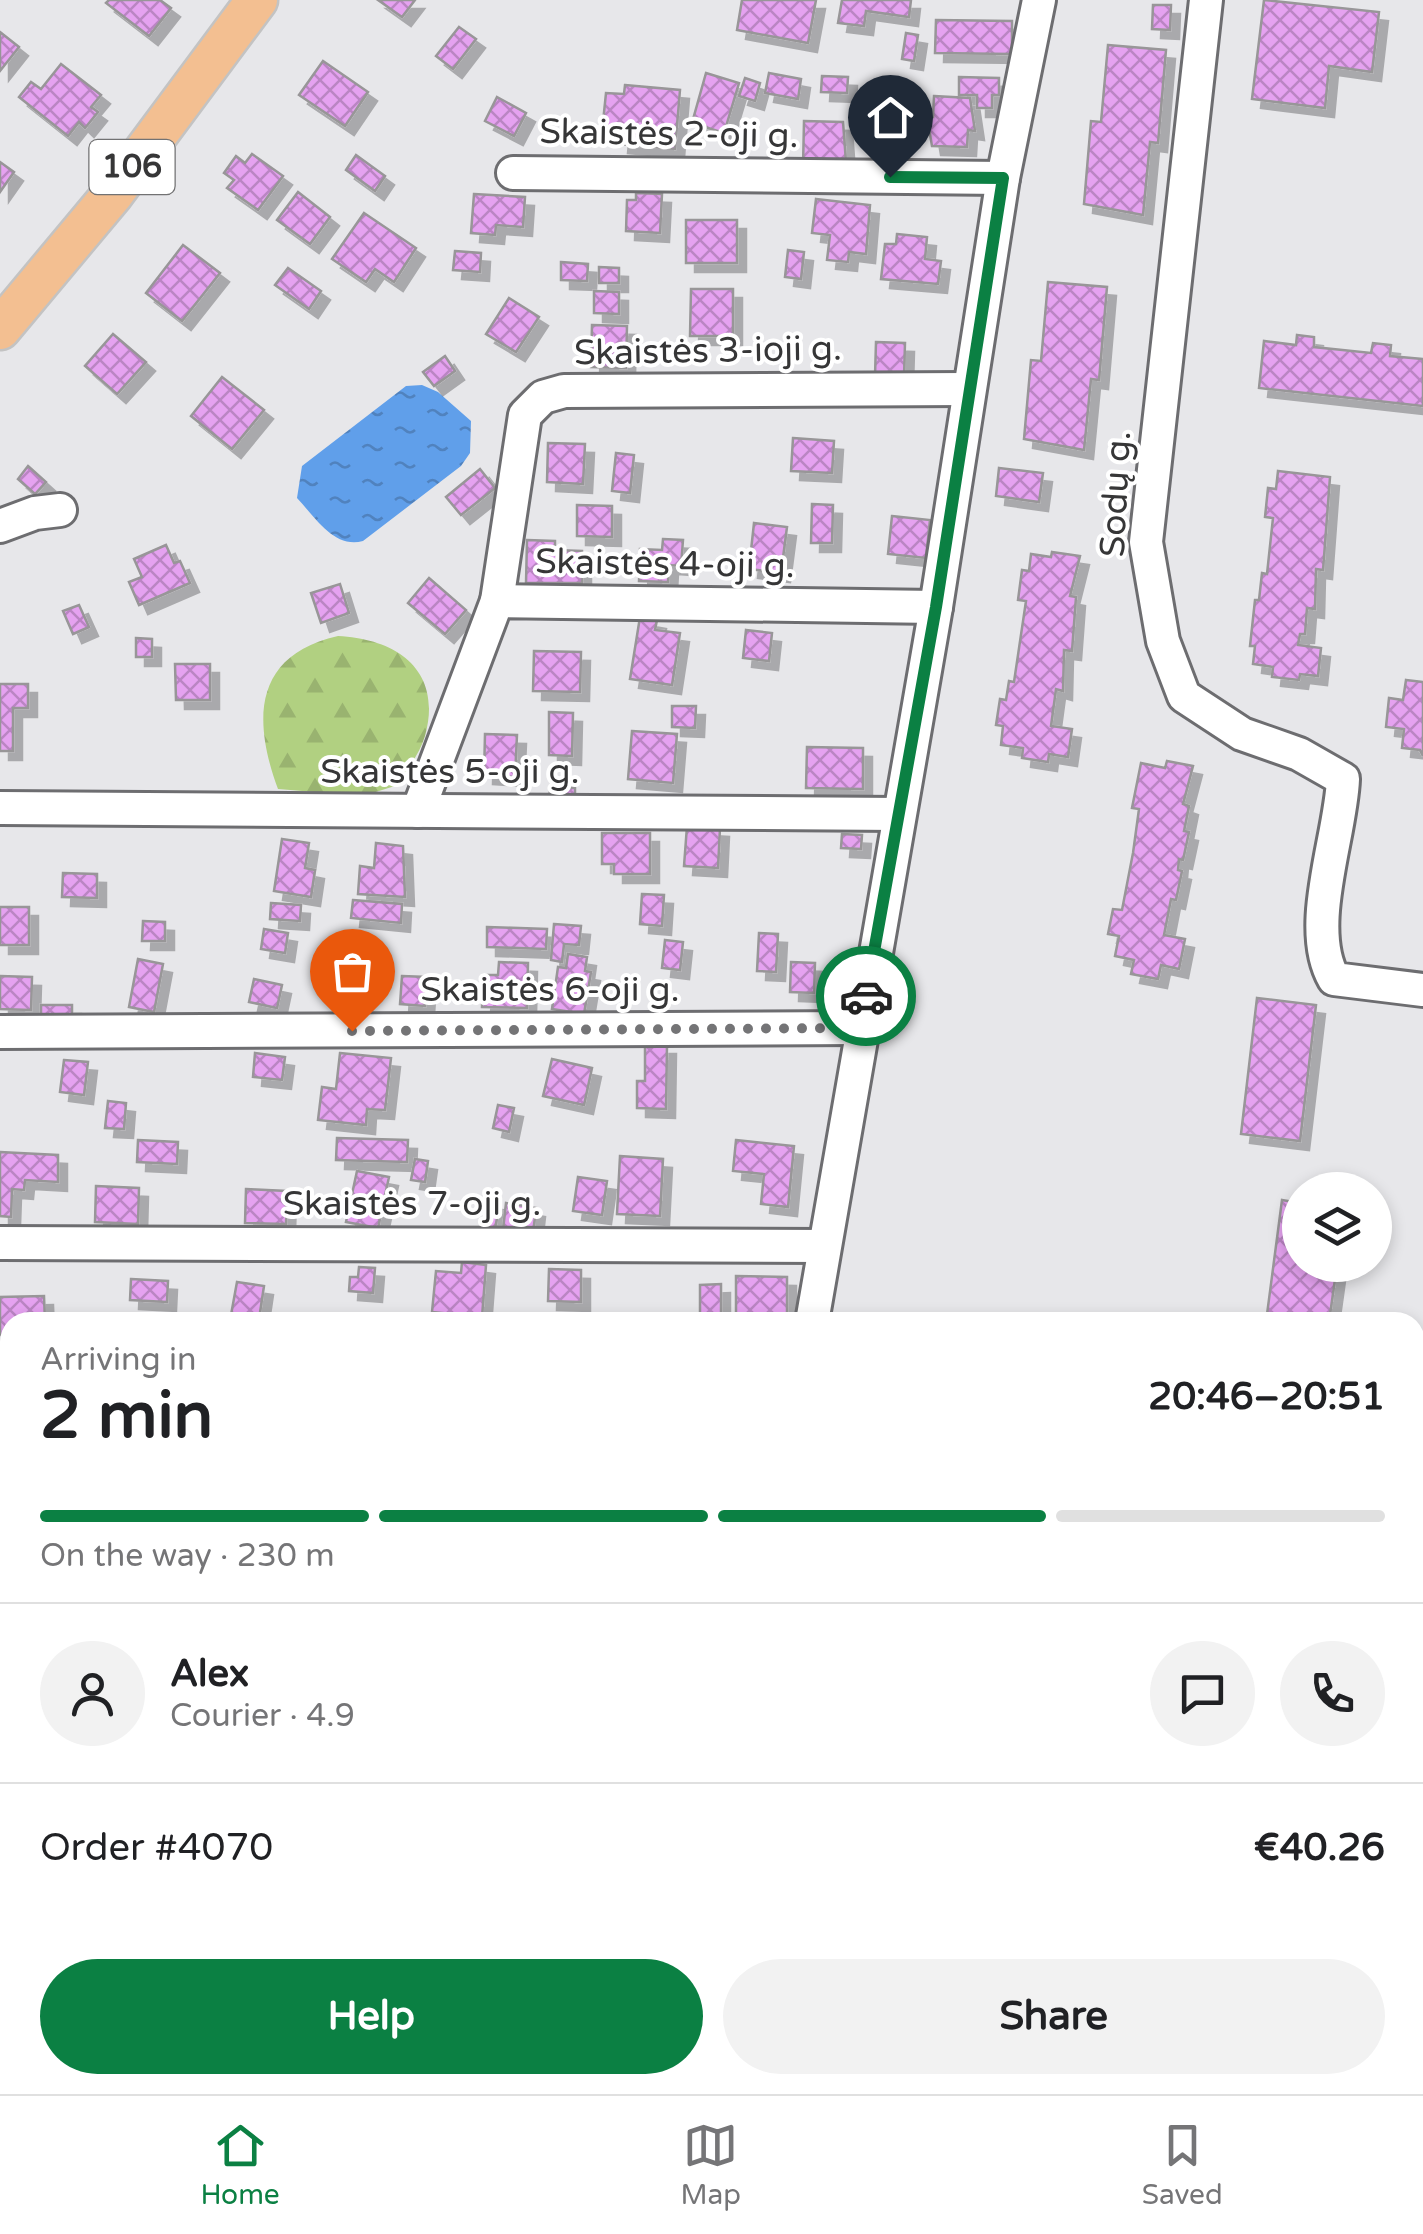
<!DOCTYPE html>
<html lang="en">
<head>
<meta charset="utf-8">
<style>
  body { margin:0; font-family:"Varela Round",sans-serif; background:#f2f2f2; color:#202124; height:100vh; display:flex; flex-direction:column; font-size:38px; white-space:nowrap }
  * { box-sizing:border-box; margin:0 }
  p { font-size:32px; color:#757577 }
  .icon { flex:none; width:55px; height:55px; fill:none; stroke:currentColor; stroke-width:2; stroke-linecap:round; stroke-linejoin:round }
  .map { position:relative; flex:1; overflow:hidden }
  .drawer { position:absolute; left:0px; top:1312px; width:1425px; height:782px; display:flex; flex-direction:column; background:#fff; border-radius:30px 30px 0 0; box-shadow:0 5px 15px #0003 }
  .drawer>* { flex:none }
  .tools { position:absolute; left:1282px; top:1172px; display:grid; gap:20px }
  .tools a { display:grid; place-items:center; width:110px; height:110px; border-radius:50%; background:#fff; box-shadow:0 5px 15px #0003; font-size:50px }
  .pin { position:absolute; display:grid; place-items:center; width:85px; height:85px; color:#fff; margin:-102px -42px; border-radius:50% 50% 50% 0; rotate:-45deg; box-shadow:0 0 10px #0007 }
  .pin .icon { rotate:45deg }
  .courier { position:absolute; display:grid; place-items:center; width:100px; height:100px; margin:-50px; border:8px solid #0b8043; border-radius:50%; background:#fff; color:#222; box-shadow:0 2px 12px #0007 }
  .headline em { font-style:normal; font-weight:700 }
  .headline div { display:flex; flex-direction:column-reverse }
  .headline { display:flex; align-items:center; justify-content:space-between; height:170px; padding:0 40px }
  h1 { font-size:65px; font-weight:700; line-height:75px }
  .bar { display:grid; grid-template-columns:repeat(4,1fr); gap:15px 10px; align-content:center; height:120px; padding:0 40px }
  .bar i { height:12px; border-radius:8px; background:#e0e0e0 }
  .bar .current { background:#0b8043 }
  .bar p { grid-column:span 4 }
  .line { display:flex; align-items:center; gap:25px; padding:0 40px; border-top:2px solid #e0e0e0 }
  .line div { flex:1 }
  .round { display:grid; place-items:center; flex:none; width:105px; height:105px; border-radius:52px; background:#f2f2f2 }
  .primary-button { display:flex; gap:20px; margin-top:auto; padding:20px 40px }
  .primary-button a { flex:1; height:115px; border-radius:60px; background:#0b8043; color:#fff; font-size:40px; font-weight:700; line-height:115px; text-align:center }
  .primary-button a+a { background:#f2f2f2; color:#202124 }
  .menu { display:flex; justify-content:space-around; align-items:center; height:140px; border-top:2px solid #e0e0e0; background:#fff; font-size:28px; color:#757577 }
  .menu a { display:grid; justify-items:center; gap:5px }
  .menu .current { color:#0b8043 }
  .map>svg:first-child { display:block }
  .forest { fill:url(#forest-firs) }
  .water { fill:url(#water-ripples) }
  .building { fill:url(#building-cross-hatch); stroke:#989698; stroke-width:2.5; filter:url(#shadow) }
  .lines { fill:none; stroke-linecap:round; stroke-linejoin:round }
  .minor-casing { stroke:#6d6d70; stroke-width:38 }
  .major-casing { stroke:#c3c3c3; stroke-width:45 }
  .minor { stroke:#fff; stroke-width:32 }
  .major { stroke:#f3bf91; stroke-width:40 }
  .done { stroke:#747476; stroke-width:10; stroke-dasharray:0 18 }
  .route { stroke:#0b8043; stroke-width:12 }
  .labels { text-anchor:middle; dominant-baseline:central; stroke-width:8; stroke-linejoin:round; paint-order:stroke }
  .shield { fill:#fff; stroke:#727273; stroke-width:2.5 }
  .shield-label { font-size:32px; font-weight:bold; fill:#363637 }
  .street-label { font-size:35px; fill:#363637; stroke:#fff }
</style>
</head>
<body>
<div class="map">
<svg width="1423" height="2094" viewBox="0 0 1423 2094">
  <defs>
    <pattern id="forest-firs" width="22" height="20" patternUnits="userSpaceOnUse" patternTransform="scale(2.5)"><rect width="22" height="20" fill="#b1d081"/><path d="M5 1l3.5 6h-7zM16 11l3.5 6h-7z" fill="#99b370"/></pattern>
    <pattern id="water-ripples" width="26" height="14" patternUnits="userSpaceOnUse" patternTransform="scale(2.5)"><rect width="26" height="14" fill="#609fea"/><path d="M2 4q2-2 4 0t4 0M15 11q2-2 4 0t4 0" fill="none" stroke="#5082be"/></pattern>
    <pattern id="building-cross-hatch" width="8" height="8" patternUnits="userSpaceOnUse" patternTransform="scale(2.5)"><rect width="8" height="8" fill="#e5a2f0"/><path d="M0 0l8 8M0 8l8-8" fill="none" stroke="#ba85c3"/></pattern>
    <filter id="shadow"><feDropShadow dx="9" dy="9" stdDeviation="0" flood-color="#0004"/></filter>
  </defs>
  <rect width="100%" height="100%" fill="#e7e7ea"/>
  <g class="forest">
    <path d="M338,636C398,639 443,671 425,736C420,753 407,770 398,785L363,796L278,789C252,719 254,655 338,636Z"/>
    <path d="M1415,1456H1423V2094H125L114,2085H1415Z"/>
    <path d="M0,1475H10V1995L0,1987Z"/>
  </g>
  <path class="water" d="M422,385L438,392L471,421L470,453L461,466L363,541C334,549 315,517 297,498L302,466L406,386Z"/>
  <g class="building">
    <path d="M109,0H160L171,8L149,36L106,3Z"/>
    <path d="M378,0H415L402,17Z"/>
    <path d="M742,0H816L808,43L737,30Z"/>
    <path d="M842,0H911L909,17L866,11L864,26L838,23Z"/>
    <path d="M1264,0L1379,12L1372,72L1329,66L1325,108L1252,99Z"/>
    <path d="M1153,5H1171L1170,30L1152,29Z"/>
    <path d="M936,20L1012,21V54L935,53Z"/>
    <path d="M459,27L476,39L453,69L436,56Z"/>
    <path d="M0,32L19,47L0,71Z"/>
    <path d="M906,33L918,35L914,61L902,59Z"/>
    <path d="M1108,45L1166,50L1158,143L1150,142L1143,215L1084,204L1091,121L1101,122Z"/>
    <path d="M323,61L368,92L345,126L299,95Z"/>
    <path d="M61,64L101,95L91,107L98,112L85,128L79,122L68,136L19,97L31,82L41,89Z"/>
    <path d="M706,73L739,83L724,133L692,123Z"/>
    <path d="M769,73L801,79L798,99L765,93Z"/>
    <path d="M822,76L848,77L847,93L821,92Z"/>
    <path d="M959,77L999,78V95H992V108H977V95H959Z"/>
    <path d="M745,78L760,83L755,101L739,96Z"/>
    <path d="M625,85L680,90L675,149L619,144L620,134L602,132L606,93L624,94Z"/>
    <path d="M934,96L970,98L975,131L968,130L967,147L932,146L927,117H933Z"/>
    <path d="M497,97L526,113L514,136L485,121Z"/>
    <path d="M804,121L843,122L846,162L803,167Z"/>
    <path d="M252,154L283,176L258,210L227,188L234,180L224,173L236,156L245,163Z"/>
    <path d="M356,155L385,176L375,191L346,170Z"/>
    <path d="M0,162L14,172L0,192Z"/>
    <path d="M298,192L330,217L310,244L277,220Z"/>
    <path d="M636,193L662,194L660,233L626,231L627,200H636Z"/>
    <path d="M474,194L525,197L523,227L496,225L495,235L471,233Z"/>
    <path d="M816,199L870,205L866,254L849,252L848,262L827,260L830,235L812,233Z"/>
    <path d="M364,213L416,248L394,282L375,269L366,282L332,259Z"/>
    <rect x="686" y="220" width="51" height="43"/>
    <path d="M897,234L927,237L925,259L941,261L938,284L881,279L885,244H896Z"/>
    <path d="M183,245L220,273L182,321L146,293Z"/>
    <path d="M788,250L804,252L801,279L785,277Z"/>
    <path d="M455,251L481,253L480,272L453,270Z"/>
    <path d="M561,262L588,264L587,281L561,280Z"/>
    <path d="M599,267L619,268V283H599Z"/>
    <path d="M288,268L321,291L309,309L275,285Z"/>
    <path d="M1048,282L1107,287L1099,380L1091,379L1084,450L1024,439L1031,360L1041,361Z"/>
    <path d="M691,289H733V336H690Z"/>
    <path d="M594,291L619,292V314L594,313Z"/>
    <path d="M509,298L539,317L516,352L486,334Z"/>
    <path d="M592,325L627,326L626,368L591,367Z"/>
    <path d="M113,334L146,362L117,394L85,366Z"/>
    <path d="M1297,335L1314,337V347L1371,353L1373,343L1391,345L1390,356L1423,359V406L1259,388L1264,341L1296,345Z"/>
    <path d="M876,342L905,343L904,377L875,376Z"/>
    <path d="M445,356L455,371L434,386L423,372Z"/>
    <path d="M222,377L264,410L232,449L191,416Z"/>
    <path d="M793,438L834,441L832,473L791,471Z"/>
    <path d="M548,443L585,444L583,484L547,482Z"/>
    <path d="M616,453L634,455L630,493L612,491Z"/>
    <path d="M28,466L46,482L35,494L18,479Z"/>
    <path d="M999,468L1043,473L1039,502L996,496Z"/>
    <path d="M480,469L495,488L461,515L446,497Z"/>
    <path d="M1278,471L1330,477L1323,570L1316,569L1315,609L1307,608L1305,634H1300L1298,645L1321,648L1318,676L1300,674L1299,680L1272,677L1273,667L1253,664L1255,646H1250L1255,600H1259L1262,573L1267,574L1273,518L1265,517L1268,488L1276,489Z"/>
    <path d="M812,504L833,505L832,543H811Z"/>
    <path d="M577,505L612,506V537L577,536Z"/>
    <path d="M892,516L930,520L926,558L888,554Z"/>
    <path d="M754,523L787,527L781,573L749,569Z"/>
    <path d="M663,539L683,540L681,566L669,565L668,582L639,581L640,549L662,550Z"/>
    <path d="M527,540L555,541V550L582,551V583H526Z"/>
    <path d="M166,545L174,563L180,561L190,583L139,605L129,582L142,577L134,559Z"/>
    <path d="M1052,552L1080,556L1070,596L1076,597L1072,651L1064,650L1063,691L1056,689L1051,726L1072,729L1068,757L1049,754L1048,762L1022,758L1023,748L1001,745L1003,726L996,725L1000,699L1006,700L1009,681L1014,682L1026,601L1018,600L1022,570L1029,571L1031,554L1051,557Z"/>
    <path d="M429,578L466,610L445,634L408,603Z"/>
    <path d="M340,584L349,613L321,623L311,593Z"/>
    <path d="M79,605L89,627L73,634L63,611Z"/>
    <path d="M640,617L657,620L655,630L680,633L672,685L630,679Z"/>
    <path d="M746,630L772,633L769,661L743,658Z"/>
    <path d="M136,638L152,639V657H136Z"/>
    <path d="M534,651L581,652L580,692L533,691Z"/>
    <path d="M175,664H210V700H176Z"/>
    <path d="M1406,680L1423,682V756L1420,750L1402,748L1404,729L1386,727L1389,698L1403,700Z"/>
    <path d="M0,684H28V708H13V751H0Z"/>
    <path d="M672,706H696L695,728L672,727Z"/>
    <path d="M549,712L573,713L572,756L549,755Z"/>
    <path d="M632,731L677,734L673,783L628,779Z"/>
    <path d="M485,734L517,735L515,777L484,775Z"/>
    <path d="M807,747L863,748V789L806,788Z"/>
    <path d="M1167,761L1193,766L1183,804L1189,806L1184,831L1189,832L1183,860L1179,859L1178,870L1182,871L1176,900L1171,899L1164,935L1185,939L1179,969L1161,965L1158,979L1131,974L1134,960L1115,956L1119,936L1108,934L1113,909L1122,910L1133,853L1139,809L1132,808L1141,763L1165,768Z"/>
    <path d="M550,787L575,788V807L549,806Z"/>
    <path d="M687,826L720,828L718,868L684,866Z"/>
    <path d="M602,833H650V874H614V864H602Z"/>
    <path d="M842,834L862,835L861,849L841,848Z"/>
    <path d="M282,839L309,843L305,868L315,870L311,897L274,891Z"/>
    <path d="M376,843L403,846L405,897L358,894L360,866L374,868Z"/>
    <path d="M63,873L97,874V898L62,897Z"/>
    <path d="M642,894L664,895L662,926L640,924Z"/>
    <path d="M353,900L402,904L401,923L351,918Z"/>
    <path d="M271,903L301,905L300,921L270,919Z"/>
    <rect x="0" y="907" width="29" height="38"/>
    <path d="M143,921L165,922V941H142Z"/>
    <path d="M554,924L581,926L579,945L564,944L562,962L551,960Z"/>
    <path d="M487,927L547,929L546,949L487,947Z"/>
    <path d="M264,929L288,933L285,953L261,949Z"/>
    <path d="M759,933L778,934L776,972L757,971Z"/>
    <path d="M665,940L683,942L680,970L662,968Z"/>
    <path d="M568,954L587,957L585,971L591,972L584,1014L552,1009L558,967L566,968Z"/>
    <path d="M138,959L163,964L154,1012L129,1007Z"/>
    <path d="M499,962L528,963L527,1008L482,1007L483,975H498Z"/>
    <path d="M791,962L815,963L814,993L790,992Z"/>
    <path d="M0,976L32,977L31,1010L0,1009Z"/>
    <path d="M402,976L427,977L425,1006L400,1004Z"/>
    <path d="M254,979L282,985L277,1008L249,1002Z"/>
    <path d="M1257,998L1316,1005L1300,1141L1241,1134Z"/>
    <rect x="41" y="1005" width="31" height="20"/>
    <path d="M645,1045H667L666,1109L637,1108V1081H645Z"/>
    <path d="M255,1053L285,1057L282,1080L253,1077Z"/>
    <path d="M340,1053L391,1058L385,1110L367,1109L366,1125L318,1120L322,1087L336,1089Z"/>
    <path d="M552,1059L592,1068L584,1105L543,1096Z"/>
    <path d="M64,1060L88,1062L84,1095L60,1092Z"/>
    <path d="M108,1101L126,1103L124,1129L105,1128Z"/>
    <path d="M498,1105L514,1108L509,1132L493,1128Z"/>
    <path d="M337,1138L408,1140L407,1162L336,1160Z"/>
    <path d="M138,1140L178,1142L177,1164L137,1162Z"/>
    <path d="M736,1140L794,1146L788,1207L761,1204L764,1174L733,1171Z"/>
    <path d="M0,1152L58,1155V1182L25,1180L24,1190L12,1189L11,1217L0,1216Z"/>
    <path d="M620,1156L663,1159L660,1216L617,1214Z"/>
    <path d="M415,1159L428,1161L425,1182L411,1180Z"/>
    <path d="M357,1171L389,1177L378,1228L346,1222Z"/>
    <path d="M578,1177L607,1181L602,1215L573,1211Z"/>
    <path d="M96,1186L139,1188L138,1224L95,1222Z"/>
    <path d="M246,1189L287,1191L286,1224L245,1223Z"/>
    <path d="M487,1200L500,1202L495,1229L482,1227Z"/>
    <path d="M1282,1200L1300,1203V1265H1337L1329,1322H1266Z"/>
    <path d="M506,1203L536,1208L533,1234L503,1230Z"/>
    <path d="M462,1262L486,1265L482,1317L432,1312L436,1271L461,1273Z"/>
    <path d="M359,1267L375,1268L373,1293L349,1291L350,1277H358Z"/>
    <path d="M549,1269L581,1270V1302L548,1301Z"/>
    <path d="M736,1276L787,1277V1319H736Z"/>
    <path d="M131,1279L168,1281L167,1302L130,1300Z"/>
    <path d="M237,1282L264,1286L259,1319L231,1315Z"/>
    <path d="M721,1284V1322H700V1285Z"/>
    <path d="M44,1296L45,1322H10V1335H0V1297Z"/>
    <path d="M0,1381L10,1382V1434L0,1433Z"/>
  </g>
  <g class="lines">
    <defs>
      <g id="minor">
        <path d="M1206,0L1146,542L1163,641L1184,696L1242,734L1299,754L1343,779C1341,836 1304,927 1334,979L1423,990"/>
        <path d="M513,173L1003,178"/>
        <path d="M0,526L35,513L60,510"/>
        <path d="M497,601L525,415L543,397L564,391L968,389"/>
        <path d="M0,808L899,814"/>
        <path d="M418,811L497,601L936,607"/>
        <path d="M0,1032L860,1028"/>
        <path d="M0,1243L824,1246"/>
        <path d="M812,1322L936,607L1003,178L1039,0"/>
        <path d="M0,1459H10"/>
      </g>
      <path id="major" d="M0,329L112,195L257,0"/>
    </defs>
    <use href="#minor" class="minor-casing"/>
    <use href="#major" class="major-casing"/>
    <use href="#minor" class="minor"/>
    <use href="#major" class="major"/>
  </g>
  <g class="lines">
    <path class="done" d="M352,1031L860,1028L866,996"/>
    <path class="route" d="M866,996L936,607L1003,178L890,177"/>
  </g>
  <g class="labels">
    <rect class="shield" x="89.5" y="140" width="85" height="54" rx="8"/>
    <g class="shield-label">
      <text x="132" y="167">106</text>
    </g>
    <g class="street-label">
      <text transform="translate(669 134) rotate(1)">Skaistės 2-oji g.</text>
      <text transform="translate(708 351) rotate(-1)">Skaistės 3-ioji g.</text>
      <text transform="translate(1116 494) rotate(-87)">Sodų g.</text>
      <text transform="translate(665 564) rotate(1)">Skaistės 4-oji g.</text>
      <text x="450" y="772">Skaistės 5-oji g.</text>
      <text x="550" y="990">Skaistės 6-oji g.</text>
      <text x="412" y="1204">Skaistės 7-oji g.</text>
    </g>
  </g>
</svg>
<div class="tools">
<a><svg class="icon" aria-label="layers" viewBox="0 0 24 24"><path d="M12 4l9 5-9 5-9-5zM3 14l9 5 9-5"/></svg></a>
</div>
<div class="pin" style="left:352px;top:1031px;background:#ea580c"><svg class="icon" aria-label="bag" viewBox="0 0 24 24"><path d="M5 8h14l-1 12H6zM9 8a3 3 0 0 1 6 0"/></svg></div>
<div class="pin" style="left:890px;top:177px;background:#1f2937"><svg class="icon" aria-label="home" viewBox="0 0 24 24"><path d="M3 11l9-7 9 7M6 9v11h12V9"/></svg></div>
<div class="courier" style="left:866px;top:996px"><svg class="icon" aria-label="car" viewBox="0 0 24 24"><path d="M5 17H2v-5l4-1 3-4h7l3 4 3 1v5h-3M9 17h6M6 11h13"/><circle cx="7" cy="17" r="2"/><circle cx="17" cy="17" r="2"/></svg></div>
<section class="drawer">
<div class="headline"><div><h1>2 min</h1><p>Arriving in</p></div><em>20:46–20:51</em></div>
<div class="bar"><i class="current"></i><i class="current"></i><i class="current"></i><i></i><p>On the way · 230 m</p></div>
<div class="line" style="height:180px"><a class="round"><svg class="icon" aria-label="person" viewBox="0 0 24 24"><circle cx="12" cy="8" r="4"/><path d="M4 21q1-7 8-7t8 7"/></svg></a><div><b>Alex</b><p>Courier · 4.9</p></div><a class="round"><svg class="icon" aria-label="chat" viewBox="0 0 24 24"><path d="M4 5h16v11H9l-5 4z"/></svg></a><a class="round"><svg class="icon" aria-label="phone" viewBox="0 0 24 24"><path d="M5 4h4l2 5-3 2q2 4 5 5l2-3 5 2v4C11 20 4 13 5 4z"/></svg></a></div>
<div class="line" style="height:130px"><div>Order #4070</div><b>€40.26</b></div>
<div class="primary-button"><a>Help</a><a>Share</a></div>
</section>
</div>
<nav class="menu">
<a class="current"><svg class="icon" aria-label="home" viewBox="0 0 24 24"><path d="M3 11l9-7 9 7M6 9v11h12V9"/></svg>Home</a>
<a><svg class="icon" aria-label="map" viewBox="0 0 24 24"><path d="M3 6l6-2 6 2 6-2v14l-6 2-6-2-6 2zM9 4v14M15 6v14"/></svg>Map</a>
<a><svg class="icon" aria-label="saved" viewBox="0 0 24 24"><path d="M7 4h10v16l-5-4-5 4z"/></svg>Saved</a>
</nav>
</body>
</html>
